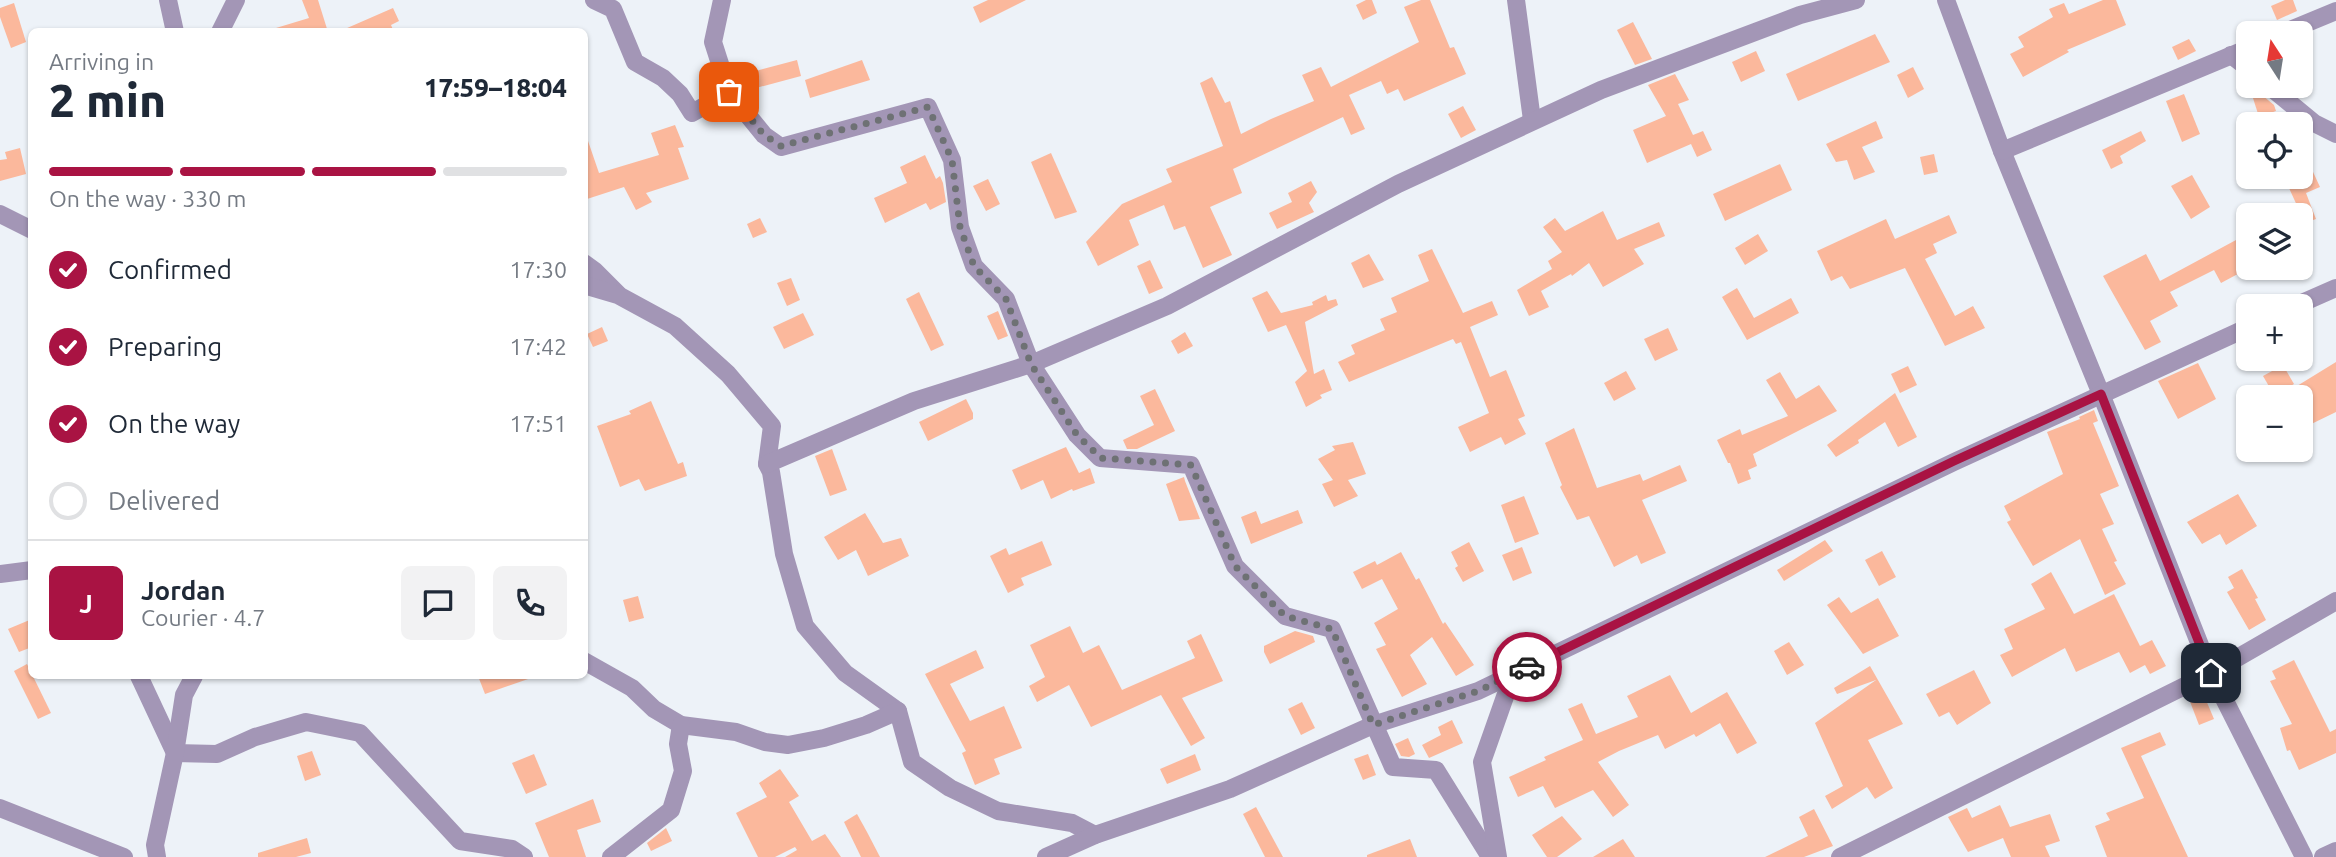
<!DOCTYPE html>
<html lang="en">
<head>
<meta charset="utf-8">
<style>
  body { margin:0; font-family:Ubuntu,sans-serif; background:#f2f2f3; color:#1f2937; height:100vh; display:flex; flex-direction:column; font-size:26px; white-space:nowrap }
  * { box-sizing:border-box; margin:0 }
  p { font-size:23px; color:#747a83 }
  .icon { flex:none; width:38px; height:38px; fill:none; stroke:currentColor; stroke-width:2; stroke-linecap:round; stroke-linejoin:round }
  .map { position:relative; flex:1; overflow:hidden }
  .sheet { position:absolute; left:28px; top:28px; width:560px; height:651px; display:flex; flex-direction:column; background:#fff; border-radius:10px; box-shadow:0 2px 5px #0004 }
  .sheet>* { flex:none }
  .needle { width:46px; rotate:348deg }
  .buttons { position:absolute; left:2236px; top:21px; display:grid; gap:14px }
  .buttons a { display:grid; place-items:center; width:77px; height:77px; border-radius:10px; background:#fff; box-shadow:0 2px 5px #0004; font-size:35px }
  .pin { position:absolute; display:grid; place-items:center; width:60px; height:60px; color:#fff; margin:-30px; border-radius:14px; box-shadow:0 4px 10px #0006 }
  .courier { position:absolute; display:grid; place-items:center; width:70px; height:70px; margin:-35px; border:5px solid #a91343; border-radius:50%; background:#fff; color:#222; box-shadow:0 2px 9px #0007 }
  .headline em { font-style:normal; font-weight:800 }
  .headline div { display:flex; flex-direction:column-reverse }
  .headline { display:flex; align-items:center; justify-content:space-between; height:119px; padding:0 21px }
  h1 { font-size:46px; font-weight:800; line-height:52px }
  .bar { display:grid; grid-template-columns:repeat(4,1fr); gap:10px 7px; align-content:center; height:84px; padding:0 21px }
  .bar i { height:9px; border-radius:5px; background:#e0e1e3 }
  .bar .current { background:#a91343 }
  .bar p { grid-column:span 4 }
  .line { display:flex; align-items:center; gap:18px; padding:0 21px; border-top:2px solid #e0e1e3 }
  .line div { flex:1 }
  .round { display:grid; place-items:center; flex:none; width:74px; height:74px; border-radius:10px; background:#f2f2f3 }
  ol { padding:0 21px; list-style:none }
  li { display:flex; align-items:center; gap:21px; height:77px }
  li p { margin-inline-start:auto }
  li .icon { padding:7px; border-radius:50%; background:#a91343; color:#fff; stroke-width:4 }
  li:last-child { color:#747a83 }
  li i { width:38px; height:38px; border:4px solid #e0e1e3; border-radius:50% }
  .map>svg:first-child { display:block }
  .building { fill:#fbb89c }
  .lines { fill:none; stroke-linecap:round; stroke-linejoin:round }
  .street { stroke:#a396b6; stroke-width:18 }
  .done { stroke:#6e7174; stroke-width:7; stroke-dasharray:0 12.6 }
  .route { stroke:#a91343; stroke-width:9 }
</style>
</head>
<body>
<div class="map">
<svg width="2336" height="857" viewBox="0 0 2336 857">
  <rect width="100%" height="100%" fill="#edf2f8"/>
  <g class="building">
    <path d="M302,0H318L328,32H277L276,28L309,18Z"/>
    <path d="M988,0H1026L980,23L973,7Z"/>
    <path d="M1366,0H1372L1377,13L1363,20L1356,5Z"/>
    <path d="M1421,0H1430L1450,48L1454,47L1466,74L1404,101L1398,89L1387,94L1381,81L1349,95L1365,129L1351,135L1343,117L1233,169L1242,193L1210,207L1232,255L1203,268L1185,226L1174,230L1164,205L1129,220L1139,245L1098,266L1086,242L1122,204L1172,182L1166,169L1223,146L1200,83L1212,77L1225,103L1230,101L1241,134L1271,119L1314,101L1302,75L1321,67L1331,87L1419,42L1404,7Z"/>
    <path d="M2103,0H2116L2126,25L2067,50L2069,52L2023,77L2010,54L2024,47L2018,37L2053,17L2049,9L2064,3L2069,14Z"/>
    <path d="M2285,0H2293L2297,11L2277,20L2271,6Z"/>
    <path d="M14,3L26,42L11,48L0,17V8Z"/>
    <path d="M393,8L399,21L391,25L394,32H338Z"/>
    <path d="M1633,22L1652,59L1635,65L1617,30Z"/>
    <path d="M1875,34L1890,62L1798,101L1786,74Z"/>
    <path d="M2189,39L2196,51L2178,60L2172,47Z"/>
    <path d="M1756,51L1765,71L1741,82L1732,62Z"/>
    <path d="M797,60L801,76L756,88L752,72Z"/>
    <path d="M862,60L870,80L810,98L805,80Z"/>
    <path d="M1913,67L1924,89L1908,98L1897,75Z"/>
    <path d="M1675,74L1689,100L1678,104L1693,135L1703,131L1712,150L1697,157L1691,144L1647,163L1633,130L1666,116L1648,85Z"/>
    <path d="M2184,94L2200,134L2182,142L2166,101Z"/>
    <path d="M2262,95L2274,105L2276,111L2259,117L2253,98Z"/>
    <path d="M1463,106L1476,130L1461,138L1448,114Z"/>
    <path d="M1876,121L1883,138L1862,147L1875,172L1854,180L1847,160L1836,162L1826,144Z"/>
    <path d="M675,125L684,147L678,148L689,179L646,193L652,202L636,210L624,187L584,200V139L587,138L599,173L659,155L651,133Z"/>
    <path d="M2141,131L2146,141L2120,156L2123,163L2111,169L2102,150Z"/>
    <path d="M2301,146L2320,187L2306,193L2316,219L2305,223L2284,177H2300L2301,179Z"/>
    <path d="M20,148L26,174L0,181V160L7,159L5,152Z"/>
    <path d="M1051,153L1077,212L1055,219L1031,162Z"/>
    <path d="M1934,154L1938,172L1924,175L1920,157Z"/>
    <path d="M925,155L936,179L940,176L943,183L946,202L930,210L926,203L885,223L874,198L907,183L900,167Z"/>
    <path d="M1780,164L1792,190L1725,221L1713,194Z"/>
    <path d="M2192,175L2210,207L2191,219L2171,186Z"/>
    <path d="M988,179L1000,204L986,211L973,186Z"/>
    <path d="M1311,181L1317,192L1309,203L1314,212L1277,229L1269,213L1292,202L1288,193Z"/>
    <path d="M1603,211L1617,240L1659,222L1665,236L1634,249L1644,264L1603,287L1589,263L1572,276L1571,274L1541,291L1549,307L1529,316L1517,290L1552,269L1548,261L1562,252L1543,227L1555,218L1565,231Z"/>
    <path d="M1949,215L1957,233L1933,244L1937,253L1925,259L1955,316L1973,306L1985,328L1945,346L1905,268L1850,289L1842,276L1831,281L1817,251L1886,219L1895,239Z"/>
    <path d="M760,218L767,232L753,238L747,224Z"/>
    <path d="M2249,233V268L2221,283L2214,270L2170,292L2178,306L2150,321L2161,342L2145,350L2103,276L2146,254L2160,281Z"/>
    <path d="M1758,234L1768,251L1745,265L1735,248Z"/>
    <path d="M1432,249L1463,313L1492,301L1498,315L1470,327L1490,377L1506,370L1525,416L1518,419L1526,434L1505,445L1501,437L1470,452L1458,427L1489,413L1461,342L1456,344L1453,339L1349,382L1338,362L1355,354L1351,345L1385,330L1380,319L1397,312L1391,298L1429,281L1418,255Z"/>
    <path d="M1369,254L1384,280L1363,288L1351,263Z"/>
    <path d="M1150,260L1163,288L1149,294L1137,266Z"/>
    <path d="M791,278L800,300L787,306L777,283Z"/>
    <path d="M1737,288L1754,318L1791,298L1799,313L1747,340L1722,297Z"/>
    <path d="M1267,291L1281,313L1313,305L1312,302L1326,295L1328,301L1336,299L1338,305L1305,322L1314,374L1324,369L1332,390L1320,395L1322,398L1306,407L1295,382L1307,371L1286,325L1268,332L1252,298Z"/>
    <path d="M919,292L944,345L931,351L906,299Z"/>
    <path d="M998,311L1008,336L998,340L987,316Z"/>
    <path d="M803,313L814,335L784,349L773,327Z"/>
    <path d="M602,327L608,341L593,347L587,334Z"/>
    <path d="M1668,328L1678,350L1655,361L1644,339Z"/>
    <path d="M1185,332L1193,346L1178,354L1171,341Z"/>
    <path d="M2336,362V412L2301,429V397H2279Z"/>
    <path d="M2198,363L2216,399L2178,419L2158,381Z"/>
    <path d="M2283,365L2294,384L2274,395L2263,376Z"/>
    <path d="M1908,366L1917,385L1900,393L1891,374Z"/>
    <path d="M1626,371L1636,389L1614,401L1604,383Z"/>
    <path d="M1780,372L1796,399L1819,385L1837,411L1753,454L1757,466L1748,470L1751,479L1738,484L1730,463H1728L1717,440L1740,429L1742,435L1788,416L1766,380Z"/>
    <path d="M1155,389L1175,431L1137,449H1127L1123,440L1154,425L1140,396Z"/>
    <path d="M1895,393L1917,437L1898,447L1885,422L1858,440L1859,443L1836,457L1827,445Z"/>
    <path d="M966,399L973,413V419L928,441L919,422Z"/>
    <path d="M651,401L678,464L683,462L687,476L645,491L639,479L620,487L597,426L631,414L629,411Z"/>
    <path d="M2094,410L2098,421L2093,423L2119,486L2100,494L2114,524L2102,529L2117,561L2114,562L2126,584L2105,595L2080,539L2033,566L2007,522L2011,520L2004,506L2063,474L2047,432L2080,419L2079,417Z"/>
    <path d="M1574,428L1597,488L1640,474L1643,481L1680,465L1687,481L1642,500L1666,553L1641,564L1637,555L1614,567L1589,516L1577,520L1560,487L1562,485L1545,443Z"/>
    <path d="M1353,442L1366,474L1348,480L1358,496L1334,507L1322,484L1333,480L1318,459L1335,450L1332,446Z"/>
    <path d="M1066,447L1079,473L1090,468L1095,483L1073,491L1072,489L1051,499L1043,480L1021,490L1012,470Z"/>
    <path d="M832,449L847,490L830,496L815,456Z"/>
    <path d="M1184,477L1185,481L1200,519L1179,521L1166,484Z"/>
    <path d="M2238,494L2257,526L2226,545L2220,534L2202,544L2187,522Z"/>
    <path d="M1524,496L1539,534L1515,543L1501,505Z"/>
    <path d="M1298,510L1303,523L1251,544L1241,517L1256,511L1261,524Z"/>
    <path d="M865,513L883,543L901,538L909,556L868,576L856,550L838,560L824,537Z"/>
    <path d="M1825,540L1833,551L1784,581L1777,570Z"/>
    <path d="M1042,541L1052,565L1021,578L1024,585L1008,593L990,556L1006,548L1009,555Z"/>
    <path d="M1469,542L1484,571L1463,582L1455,568L1458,566L1451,552Z"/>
    <path d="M1522,547L1532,573L1513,581L1502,555Z"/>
    <path d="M1882,551L1896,577L1879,586L1865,560Z"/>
    <path d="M1401,552L1416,580L1419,578L1443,624L1445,622L1474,665L1456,676L1432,637L1410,655L1427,684L1402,697L1376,649L1386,645L1374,623L1398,609L1382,579L1362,589L1353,572L1375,561L1377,565Z"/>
    <path d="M2242,569L2258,598L2255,599L2266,620L2249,630L2227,592L2234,588L2228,577Z"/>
    <path d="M2051,572L2074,614L2114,594L2140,646L2152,640L2166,666L2150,674L2145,665L2130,673L2119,652L2076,672L2065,648L2012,677L2000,655L2013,649L2004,629L2045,609L2031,584Z"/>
    <path d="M638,596L644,618L629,622L623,600Z"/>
    <path d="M1839,597L1851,613L1878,598L1899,636L1863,654L1827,605Z"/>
    <path d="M32,619V647L19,652L8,629Z"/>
    <path d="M1070,626L1083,653L1099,645L1122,690L1195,658L1187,641L1201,634L1223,681L1182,698L1205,738L1191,746L1161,695L1091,727L1069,685L1037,702L1029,686L1045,677L1030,645Z"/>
    <path d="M1295,631L1313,636L1315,642L1270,664L1264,652V646Z"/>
    <path d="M1789,642L1804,665L1787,675L1774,651Z"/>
    <path d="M976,650L984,668L950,684L970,721L1004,706L1022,748L994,759L1000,774L975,785L962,753L966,751L925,674Z"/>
    <path d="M2294,660L2330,732L2336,729V753L2299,770L2290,750L2287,751L2280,728L2292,724L2270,681L2276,679L2272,671Z"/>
    <path d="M27,664L51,713L38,719L14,671Z"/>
    <path d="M1870,666L1903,724L1868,740L1893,788L1875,799L1867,787L1832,809L1825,796L1843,786L1815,723L1876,680L1837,694L1834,688Z"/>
    <path d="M1974,670L1991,703L1957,725L1949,712L1939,717L1926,694Z"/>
    <path d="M1670,675L1691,713L1727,692L1757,743L1737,754L1720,723L1696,737L1694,734L1665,749L1658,735L1619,751L1598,762L1629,805L1613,817L1593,790L1555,808L1543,786L1518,797L1509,777L1546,760L1544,757L1583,740L1568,709L1582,703L1596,734L1638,717L1627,696Z"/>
    <path d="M478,676H531V678L485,694Z"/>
    <path d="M2203,693L2214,719L2199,725L2189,699Z"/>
    <path d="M1302,702L1315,728L1301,735L1288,709Z"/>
    <path d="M1452,720L1463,743L1429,758L1422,745L1441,735L1438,727Z"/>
    <path d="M2160,732L2166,745L2141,756L2188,857H2107L2095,826L2110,820L2106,813L2144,798L2121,748Z"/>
    <path d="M1408,738L1415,754L1409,757L1401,756L1395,744Z"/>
    <path d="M312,751L321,775L305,781L297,756Z"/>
    <path d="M534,754L547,785L526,794L512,763Z"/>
    <path d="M1195,754L1201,770L1167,784L1160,769Z"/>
    <path d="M1368,754L1376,775L1363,780L1354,759Z"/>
    <path d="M780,769L799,796L789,802L812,841L825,834L841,857H785L797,850L795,847L775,857H758L736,813L767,797L759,783Z"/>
    <path d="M593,799L601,822L577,830L586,857H549L535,823Z"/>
    <path d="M2000,805L2010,827L2050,814L2060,841L2045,846L2050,857H2011L2003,838L1968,852L1948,817L1967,808L1972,818Z"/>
    <path d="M1256,807L1283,857H1265L1243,814Z"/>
    <path d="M1814,809L1833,846L1804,857H1765L1808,836L1799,817Z"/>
    <path d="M857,814L867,832L880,857H861L844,822Z"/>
    <path d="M1562,816L1582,839L1557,857H1547L1532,835Z"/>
    <path d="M666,828L672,841L651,851L647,843Z"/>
    <path d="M307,838L311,853L296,857H258V853Z"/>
    <path d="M1410,839L1417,857H1367V855Z"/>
    <path d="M1623,839L1635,857H1593Z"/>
  </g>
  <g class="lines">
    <g class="street">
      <path d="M168,0L175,32"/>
      <path d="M594,0L613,9L635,62L663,78L680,94L692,113L729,92L764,135L781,147L928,107L952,160L960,227L974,266L1006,299L1031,364L1077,435L1100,458L1191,465L1235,566L1285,616L1332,629L1393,767L1436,770L1490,857"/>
      <path d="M722,0L713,42L729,92"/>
      <path d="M1516,0L1532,120"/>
      <path d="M1946,0L2002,151L2101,394L2211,673L2304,857"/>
      <path d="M220,32L236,0"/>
      <path d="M2283,33L2336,11"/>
      <path d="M2231,55L2249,69"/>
      <path d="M2269,86L2314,123L2336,134"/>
      <path d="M2002,151L2249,48"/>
      <path d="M0,214L32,230"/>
      <path d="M584,263L595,271L618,294"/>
      <path d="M584,285L618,295L675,326L728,374L772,426L767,464L771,472L784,554L805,626L845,673L898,711L912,762L950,788L998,811L1072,823L1095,835"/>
      <path d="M2295,306L2336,288"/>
      <path d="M767,464L914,401L1031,364L1167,306L1398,184L1601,90L1800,15L1856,0"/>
      <path d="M0,574L32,570"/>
      <path d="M584,661L632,688L654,709L681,725L736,732L765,742L788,745L824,738L866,725L898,711"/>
      <path d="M139,676L175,753"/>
      <path d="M175,753L217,754L255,737L306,722L360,733L460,841L512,849L524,857"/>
      <path d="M0,808L124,857"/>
      <path d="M157,857L155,845L175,753L184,695L194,676"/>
      <path d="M611,857L671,810L683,771L678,744L681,725"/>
      <path d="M1046,857L1095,835L1230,789L1373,725L1478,691L1954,462L2249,327"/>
      <path d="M1498,857L1482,762L1513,674"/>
      <path d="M1840,857L2211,673L2336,601"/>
      <path d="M2323,857L2336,851"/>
    </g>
  </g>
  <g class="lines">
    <path class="done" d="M729,92L764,135L781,146L928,107L952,160L960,227L974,266L1006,299L1031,364L1077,435L1101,458L1191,465L1235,566L1285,616L1332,629L1373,725L1478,691L1527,667"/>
    <path class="route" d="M1527,667L1954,461L2101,394L2211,673"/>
  </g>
</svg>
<div class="buttons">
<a><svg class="needle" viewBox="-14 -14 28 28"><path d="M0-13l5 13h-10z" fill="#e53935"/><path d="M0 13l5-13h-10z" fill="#747a83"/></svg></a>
<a><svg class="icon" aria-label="locate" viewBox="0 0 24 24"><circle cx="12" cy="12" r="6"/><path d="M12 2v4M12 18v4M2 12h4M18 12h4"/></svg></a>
<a><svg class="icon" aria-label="layers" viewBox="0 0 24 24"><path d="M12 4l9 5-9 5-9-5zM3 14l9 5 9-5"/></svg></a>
<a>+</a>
<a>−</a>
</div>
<div class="pin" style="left:729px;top:92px;background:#ea580c"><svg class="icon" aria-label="bag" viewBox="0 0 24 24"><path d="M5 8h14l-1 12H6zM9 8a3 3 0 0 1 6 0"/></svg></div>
<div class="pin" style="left:2211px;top:673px;background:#1f2937"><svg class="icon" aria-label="home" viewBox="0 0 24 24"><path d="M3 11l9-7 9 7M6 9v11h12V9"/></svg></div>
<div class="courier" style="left:1527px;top:667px"><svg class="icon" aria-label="car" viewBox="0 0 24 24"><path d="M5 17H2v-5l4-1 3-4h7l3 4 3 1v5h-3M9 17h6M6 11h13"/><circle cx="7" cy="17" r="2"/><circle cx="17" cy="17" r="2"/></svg></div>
<section class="sheet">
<div class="headline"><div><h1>2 min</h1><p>Arriving in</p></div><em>17:59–18:04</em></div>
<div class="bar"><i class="current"></i><i class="current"></i><i class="current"></i><i></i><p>On the way · 330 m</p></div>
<ol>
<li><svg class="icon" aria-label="check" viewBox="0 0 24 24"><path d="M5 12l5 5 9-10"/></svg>Confirmed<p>17:30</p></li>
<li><svg class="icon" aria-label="check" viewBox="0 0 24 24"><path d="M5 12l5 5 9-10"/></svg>Preparing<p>17:42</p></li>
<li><svg class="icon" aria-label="check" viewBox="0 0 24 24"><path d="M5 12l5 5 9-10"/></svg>On the way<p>17:51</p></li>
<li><i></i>Delivered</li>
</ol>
<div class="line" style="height:126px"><b class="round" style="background:#a91343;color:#fff">J</b><div><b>Jordan</b><p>Courier · 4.7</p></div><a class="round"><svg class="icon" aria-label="chat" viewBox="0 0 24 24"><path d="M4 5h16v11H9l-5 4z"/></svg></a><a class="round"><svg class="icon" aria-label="phone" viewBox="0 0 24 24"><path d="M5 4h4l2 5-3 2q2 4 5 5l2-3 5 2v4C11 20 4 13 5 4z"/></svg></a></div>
</section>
</div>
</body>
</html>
